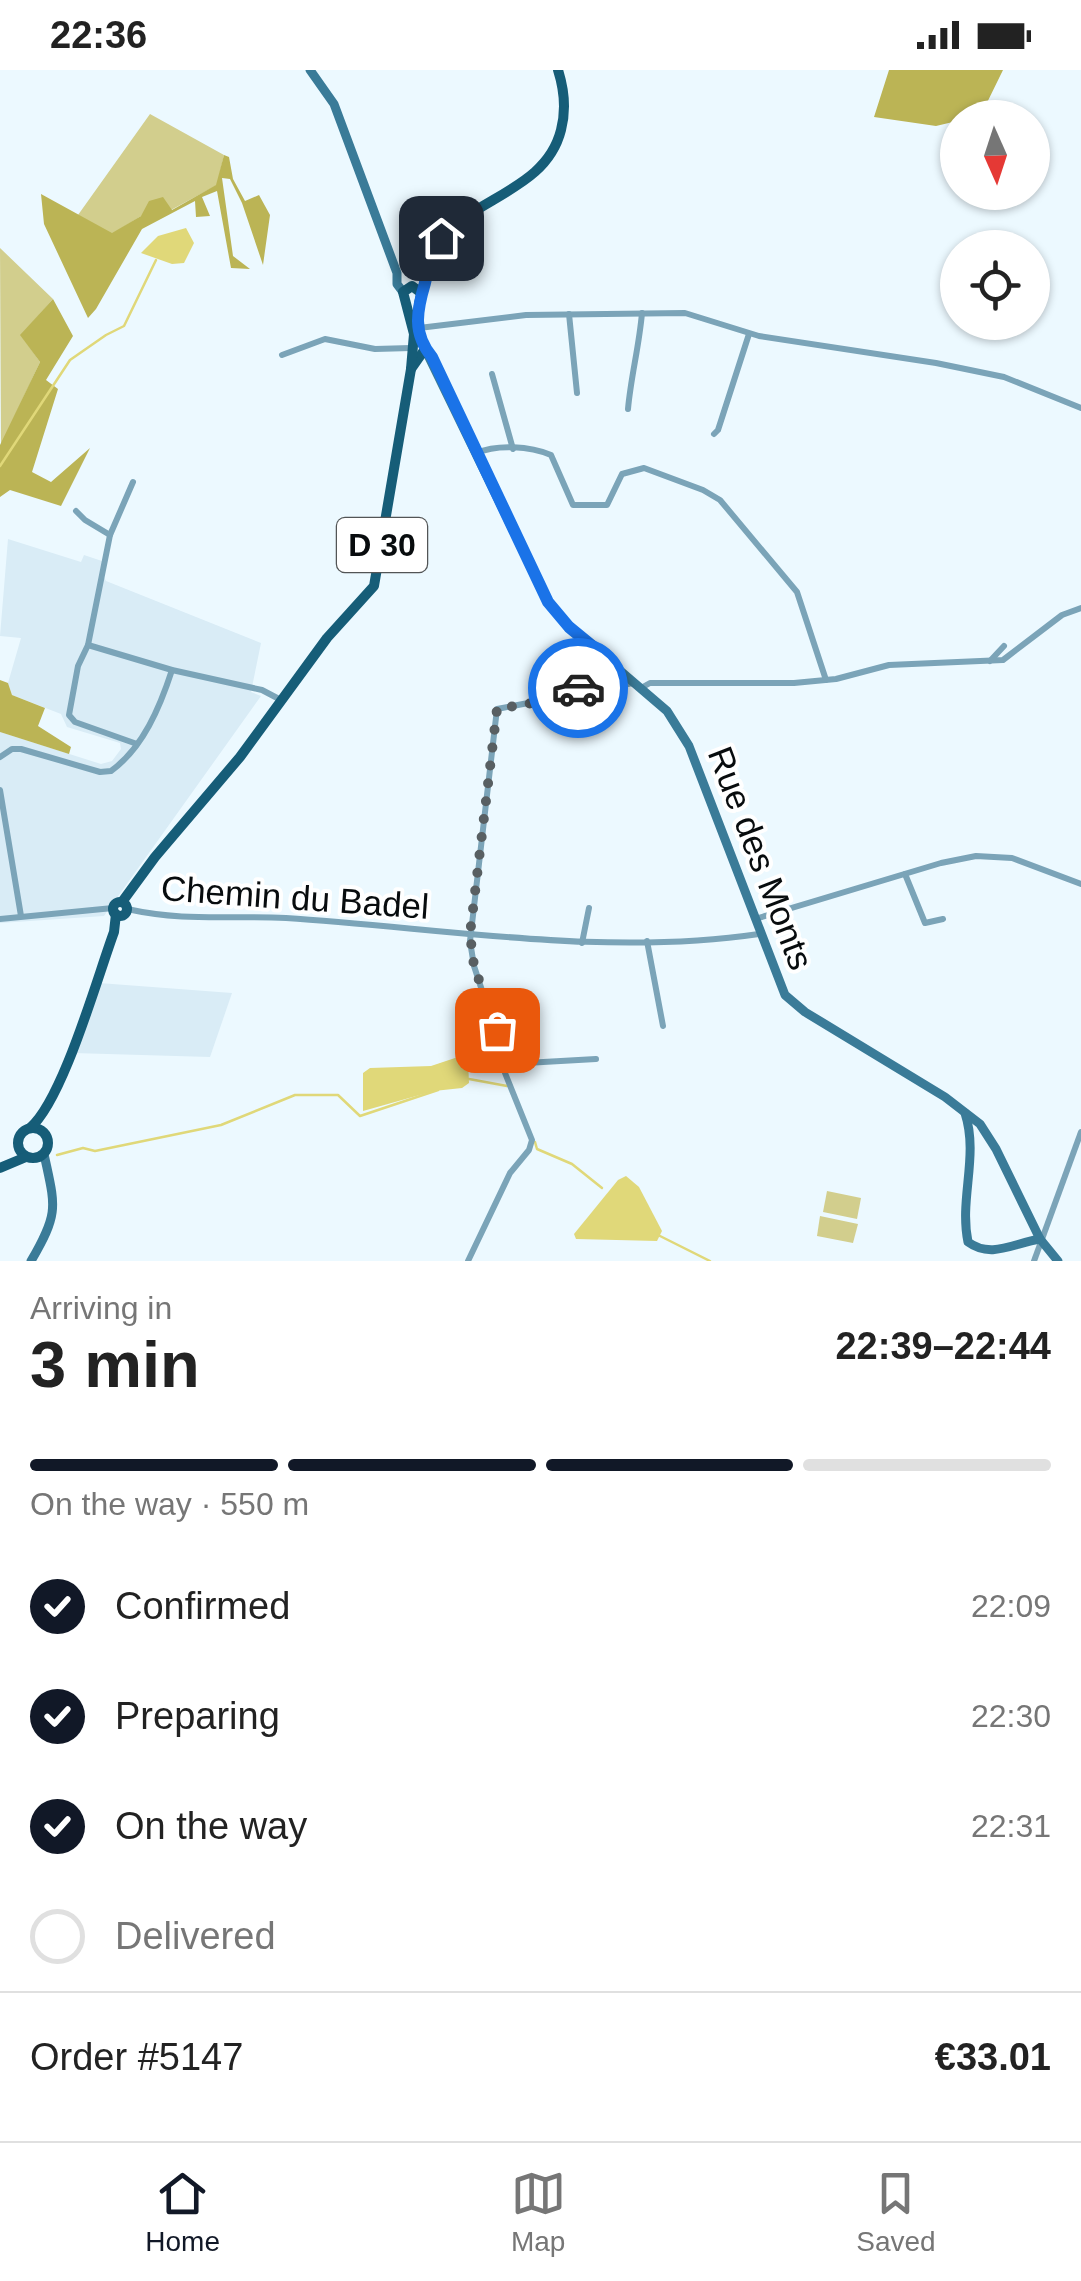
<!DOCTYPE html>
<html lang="en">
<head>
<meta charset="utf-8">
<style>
  body { margin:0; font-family:Helvetica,sans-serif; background:#f6f6f6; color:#222; height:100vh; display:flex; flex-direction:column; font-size:38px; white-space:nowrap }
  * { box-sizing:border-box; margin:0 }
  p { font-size:32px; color:#767676 }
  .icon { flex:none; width:55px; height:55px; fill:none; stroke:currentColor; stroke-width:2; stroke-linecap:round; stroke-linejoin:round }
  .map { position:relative; height:1191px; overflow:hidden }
  .sheet { display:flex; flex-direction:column; background:#fff; flex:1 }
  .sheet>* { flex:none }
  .needle { width:65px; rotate:177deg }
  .fabs { position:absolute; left:940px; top:30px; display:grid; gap:20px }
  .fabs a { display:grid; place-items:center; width:110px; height:110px; border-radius:50%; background:#fff; box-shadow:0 2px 8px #0004; font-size:50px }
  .pin { position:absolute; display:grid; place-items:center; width:85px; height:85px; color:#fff; margin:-42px; border-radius:20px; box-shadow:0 5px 15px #0006 }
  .courier { position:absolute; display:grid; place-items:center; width:100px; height:100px; margin:-50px; border:8px solid #1a73e8; border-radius:50%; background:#fff; color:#222; box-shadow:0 2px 12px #0007 }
  .headline em { font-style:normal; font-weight:600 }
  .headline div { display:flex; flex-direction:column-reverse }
  .headline { display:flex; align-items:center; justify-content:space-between; height:170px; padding:0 30px }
  h1 { font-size:65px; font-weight:600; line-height:75px }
  .bar { display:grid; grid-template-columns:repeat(4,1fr); gap:15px 10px; align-content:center; height:120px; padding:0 30px }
  .bar i { height:12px; border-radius:8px; background:#e0e0e0 }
  .bar .active { background:#111827 }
  .bar p { grid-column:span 4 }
  .line { display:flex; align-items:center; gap:25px; padding:0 30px; border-top:2px solid #e0e0e0 }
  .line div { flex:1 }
  ol { padding:0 30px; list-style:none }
  li { display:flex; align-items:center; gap:30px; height:110px }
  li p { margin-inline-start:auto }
  li .icon { padding:10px; border-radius:50%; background:#111827; color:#fff; stroke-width:4 }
  li:last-child { color:#767676 }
  li i { width:55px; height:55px; border:5px solid #e0e0e0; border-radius:50% }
  .status { display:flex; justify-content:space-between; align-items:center; height:70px; padding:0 50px; background:#fff; direction:ltr }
  .status svg { height:28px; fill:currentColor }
  .menu { display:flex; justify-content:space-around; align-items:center; height:140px; border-top:2px solid #e0e0e0; background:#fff; font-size:28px; color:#767676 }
  .menu a { display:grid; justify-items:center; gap:5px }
  .menu .active { color:#111827 }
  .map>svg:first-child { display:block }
  .built { fill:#d9ecf6 }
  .green { fill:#d2ce8d }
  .forest { fill:#bbb455 }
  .water { fill:#e0d879 }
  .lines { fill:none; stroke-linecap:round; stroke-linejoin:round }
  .stream { stroke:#e0d879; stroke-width:2.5 }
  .street { stroke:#7ba4b8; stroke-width:6 }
  .secondary { stroke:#3a7b98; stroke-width:9 }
  .primary { stroke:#165d78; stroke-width:10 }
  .done { stroke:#585f62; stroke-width:10; stroke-dasharray:0 18 }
  .route { stroke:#1a73e8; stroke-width:12 }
  .labels { text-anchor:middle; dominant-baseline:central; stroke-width:8; stroke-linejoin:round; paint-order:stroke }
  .shield { fill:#fff; stroke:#525556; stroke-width:2.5 }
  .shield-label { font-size:32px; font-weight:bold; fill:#080c0e }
  .street-label { font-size:35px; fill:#080c0e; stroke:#fff }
</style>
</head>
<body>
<div class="status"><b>22:36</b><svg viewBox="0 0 49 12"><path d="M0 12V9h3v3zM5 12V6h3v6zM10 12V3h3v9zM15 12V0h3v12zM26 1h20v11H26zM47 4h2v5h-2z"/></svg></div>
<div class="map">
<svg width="1081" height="1191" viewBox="0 0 1081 1191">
  <rect width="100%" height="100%" fill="#ecf9ff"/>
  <g class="built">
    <path d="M8,469L81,492L84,485L105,492L103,505L106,511L261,573L251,622L261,626L104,846L0,853V662L101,694L112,691L121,679L120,673L67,657L61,644L12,625L8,613L21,568L0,566Z"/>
    <path d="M99,913L232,923L210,987L73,983Z"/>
  </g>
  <g class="green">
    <path d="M150,44L224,85L217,115L171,140L141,146L112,164L78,145Z"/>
    <path d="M0,178L53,229L21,265L40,292L1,375Z"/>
    <path d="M827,1121L861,1128L857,1149L823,1142Z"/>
    <path d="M820,1146L858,1154L853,1173L817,1166Z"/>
  </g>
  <g class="forest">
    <path d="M889,0H1003L980,47L958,48L957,51L936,56L874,47Z"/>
    <path d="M224,85L229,87L233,109L245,131L259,125L270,145L263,195L242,133L230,109L222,108L233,186L250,199L231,198L217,121L202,127L210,146L196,147L195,131L142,159L96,239L88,248L44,154L41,124L112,163L141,146L149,131L163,127L172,140L216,115Z"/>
    <path d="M53,229L73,266L46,310L58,319L32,402L51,412L90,378L61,436L10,420L0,427V375L40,292L20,265Z"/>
    <path d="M0,610L8,613L12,625L45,638L38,656L71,677L69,684L0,662Z"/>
  </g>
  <g class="water">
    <path d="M186,158L194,173L184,193L172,194L141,183L158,166Z"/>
    <path d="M464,985L468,989L469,1013L462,1018L434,1021L363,1041V1003L370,998L431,996Z"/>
    <path d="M626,1106L639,1117L662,1161L657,1171L576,1169L574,1164L618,1110Z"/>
  </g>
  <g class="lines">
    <g class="stream">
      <path d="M0,396L70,290L106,265L124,256L156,190"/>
      <path d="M469,1009L507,1016"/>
      <path d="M535,1072L537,1079L572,1094L602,1118"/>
      <path d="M57,1085L83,1078L95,1081L221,1055L295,1025H338L360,1046L438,1020"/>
      <path d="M658,1165L710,1191"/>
    </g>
    <g class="street">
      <path d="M569,244L577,323"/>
      <path d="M419,258L526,245L685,243L759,266L936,293L1004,307L1081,338"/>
      <path d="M282,285L325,269L375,279L411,278"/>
      <path d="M492,304L513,379"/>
      <path d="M628,339C631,306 639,277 642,243"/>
      <path d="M714,364L718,360L749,264"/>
      <path d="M476,383C497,374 530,376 551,385L573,435H607L622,404L644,398L703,420L720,430L797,522L826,610"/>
      <path d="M133,412L110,465L88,575L78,596L69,645L75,652L137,674"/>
      <path d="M76,441L85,450L110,465"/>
      <path d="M88,575L172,600L262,620L281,630"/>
      <path d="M990,591L1004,576"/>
      <path d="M641,618L650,613H794L836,609L889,595L1003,590L1062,545L1081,538"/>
      <path d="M574,625L597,581"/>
      <path d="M0,687L12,679H21L100,702L111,701C143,678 160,637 172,600"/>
      <path d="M0,720L21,846"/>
      <path d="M905,804L925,853L943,849"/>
      <path d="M127,839C186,852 229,845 286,848C443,858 602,887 759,864"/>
      <path d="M0,849L113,838"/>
      <path d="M755,849L941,793L976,786L1012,788L1081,814"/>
      <path d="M647,871L663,956"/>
      <path d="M582,873L589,838"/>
      <path d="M506,994L596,989"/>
      <path d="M468,1191L510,1103L529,1080L532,1070L505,1003L506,994L474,896L470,871L497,639L633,613"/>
      <path d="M1034,1191L1081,1062"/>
    </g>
    <g class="secondary">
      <path d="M310,0L334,34L397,203V214L403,222"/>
      <path d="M425,279L548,532L569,557L667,641L689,676L785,925L805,942L945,1027L980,1054L996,1079L1040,1169L1058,1191"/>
      <path d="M965,1043C979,1086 959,1129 968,1172C991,1189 1014,1173 1040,1169"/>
      <path d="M31,1191C60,1142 55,1136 44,1084"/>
    </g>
    <g class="primary">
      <path d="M411,299L425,279C414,258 417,236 424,214C429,199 429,185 439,171C474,127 546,120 561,60C566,41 564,19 558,0"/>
      <path d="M122,832L155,787L240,687L327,568L374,516L411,299L414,264L403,222L412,216L420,222"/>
      <circle cx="120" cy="839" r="7"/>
      <circle cx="33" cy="1073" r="15"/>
      <path d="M30,1058C63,1030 97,908 114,862L116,844"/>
      <path d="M0,1098L26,1087"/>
    </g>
  </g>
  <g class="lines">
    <path class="done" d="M497,960L474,896L470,864L497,639L574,626L578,618"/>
    <path class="route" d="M441,168C431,184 429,196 425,213C417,240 412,263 432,287L548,532L569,557L597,580L578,618"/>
  </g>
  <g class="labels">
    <rect class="shield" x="337" y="448" width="90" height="54" rx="8"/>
    <g class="shield-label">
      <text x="382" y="475">D 30</text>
    </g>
    <g class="street-label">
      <text transform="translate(761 788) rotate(69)">Rue des Monts</text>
      <text transform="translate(295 827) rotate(4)">Chemin du Badel</text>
    </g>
  </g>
</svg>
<div class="fabs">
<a><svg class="needle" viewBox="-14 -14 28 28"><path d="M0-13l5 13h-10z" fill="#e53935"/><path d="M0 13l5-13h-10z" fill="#767676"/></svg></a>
<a><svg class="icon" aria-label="locate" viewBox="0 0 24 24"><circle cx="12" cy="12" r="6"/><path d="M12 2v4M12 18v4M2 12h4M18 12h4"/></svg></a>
</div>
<div class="pin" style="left:497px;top:960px;background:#ea580c"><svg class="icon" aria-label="bag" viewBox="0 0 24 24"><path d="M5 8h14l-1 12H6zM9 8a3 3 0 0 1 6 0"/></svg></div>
<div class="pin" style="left:441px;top:168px;background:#1f2937"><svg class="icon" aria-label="home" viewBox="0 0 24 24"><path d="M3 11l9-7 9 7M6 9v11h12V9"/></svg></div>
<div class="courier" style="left:578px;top:618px"><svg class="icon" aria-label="car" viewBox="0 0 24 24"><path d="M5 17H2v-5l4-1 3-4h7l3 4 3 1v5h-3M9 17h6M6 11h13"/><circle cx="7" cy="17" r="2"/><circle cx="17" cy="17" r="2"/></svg></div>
</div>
<section class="sheet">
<div class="headline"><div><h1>3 min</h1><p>Arriving in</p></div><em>22:39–22:44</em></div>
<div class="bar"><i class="active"></i><i class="active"></i><i class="active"></i><i></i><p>On the way · 550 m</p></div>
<ol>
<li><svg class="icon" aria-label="check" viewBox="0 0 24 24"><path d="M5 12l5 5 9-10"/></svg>Confirmed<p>22:09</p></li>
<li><svg class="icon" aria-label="check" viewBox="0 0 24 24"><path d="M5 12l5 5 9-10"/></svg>Preparing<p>22:30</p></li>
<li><svg class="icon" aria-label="check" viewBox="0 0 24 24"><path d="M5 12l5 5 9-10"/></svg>On the way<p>22:31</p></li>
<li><i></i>Delivered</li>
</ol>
<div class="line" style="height:130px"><div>Order #5147</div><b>€33.01</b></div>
</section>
<nav class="menu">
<a class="active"><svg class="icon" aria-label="home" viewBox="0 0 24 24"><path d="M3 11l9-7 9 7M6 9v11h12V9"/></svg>Home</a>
<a><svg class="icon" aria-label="map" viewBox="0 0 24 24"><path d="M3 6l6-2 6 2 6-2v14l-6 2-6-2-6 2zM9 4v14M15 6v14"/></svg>Map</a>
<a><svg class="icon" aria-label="saved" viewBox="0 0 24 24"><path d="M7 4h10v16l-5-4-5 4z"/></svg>Saved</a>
</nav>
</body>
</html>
